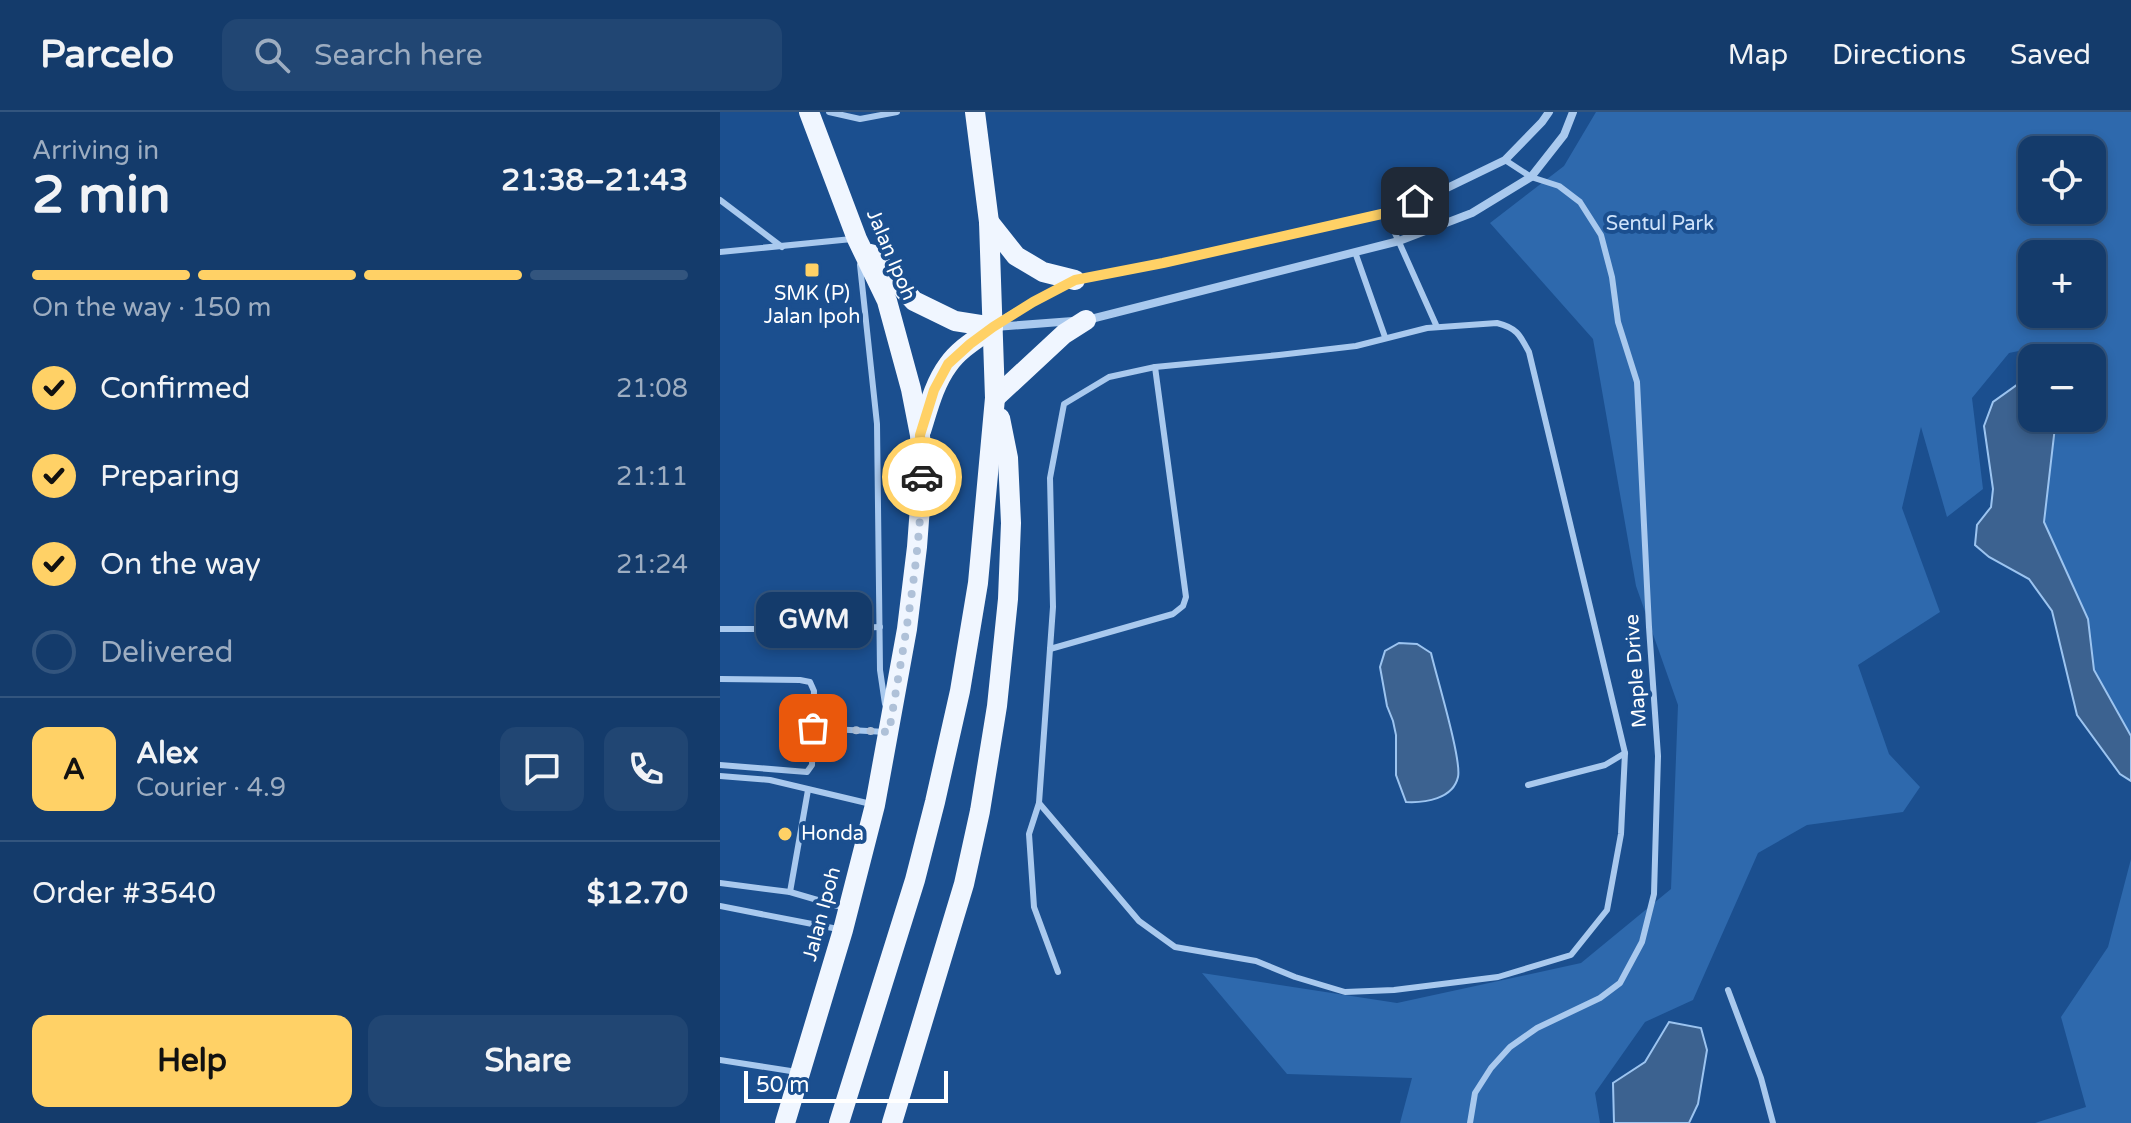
<!DOCTYPE html>
<html lang="en">
<head>
<meta charset="utf-8">
<style>
  body { margin:0; font-family:"Varela Round",sans-serif; background:#214673; color:#f1f3f6; height:100vh; display:flex; flex-direction:column; font-size:30px; white-space:nowrap }
  * { box-sizing:border-box; margin:0 }
  p { font-size:26px; color:#9dadc1 }
  .icon { flex:none; width:44px; height:44px; fill:none; stroke:currentColor; stroke-width:2; stroke-linecap:round; stroke-linejoin:round }
  .map { position:relative; flex:1; overflow:hidden }
  .sheet { display:flex; flex-direction:column; background:#143b6b; width:720px }
  .sheet>* { flex:none }
  .fabs { position:absolute; left:1298px; top:24px; display:grid; gap:16px }
  .fabs a { display:grid; place-items:center; width:88px; height:88px; border-radius:16px; background:#143b6b; box-shadow:0 4px 12px #0003,0 0 0 2px #33557e; font-size:40px }
  .scale { position:absolute; left:24px; bottom:20px; width:204px; box-sizing:border-box; padding-left:8px; border:4px solid #fff; border-top:0; font-size:22px; line-height:28px; white-space:nowrap; color:#fff; -webkit-text-stroke:6px #1b4f8f; paint-order:stroke }
  .pin { position:absolute; display:grid; place-items:center; width:68px; height:68px; color:#fff; margin:-34px; border-radius:16px; box-shadow:0 4px 12px #0006 }
  .courier { position:absolute; display:grid; place-items:center; width:80px; height:80px; margin:-40px; border:6px solid #ffd166; border-radius:50%; background:#fff; color:#222; box-shadow:0 2px 10px #0007 }
  .bubble { position:absolute; height:56px; border-radius:16px; background:#143b6b; box-shadow:0 4px 12px #0003,0 0 0 2px #33557e; font-size:26px; font-weight:700; line-height:56px; text-align:center }
  .headline em { font-style:normal; font-weight:700 }
  .headline div { display:flex; flex-direction:column-reverse }
  .headline { display:flex; align-items:center; justify-content:space-between; height:136px; padding:0 32px }
  h1 { font-size:52px; font-weight:700; line-height:60px }
  .bar { display:grid; grid-template-columns:repeat(4,1fr); gap:12px 8px; align-content:center; height:96px; padding:0 32px }
  .bar i { height:10px; border-radius:6px; background:#33557e }
  .bar .active { background:#ffd166 }
  .bar p { grid-column:span 4 }
  .line { display:flex; align-items:center; gap:20px; padding:0 32px; border-top:2px solid #33557e }
  .line div { flex:1 }
  .round { display:grid; place-items:center; flex:none; width:84px; height:84px; border-radius:16px; background:#214673 }
  ol { padding:0 32px; list-style:none }
  li { display:flex; align-items:center; gap:24px; height:88px }
  li p { margin-inline-start:auto }
  li .icon { padding:8px; border-radius:50%; background:#ffd166; color:#111; stroke-width:4 }
  li:last-child { color:#9dadc1 }
  li i { width:44px; height:44px; border:4px solid #33557e; border-radius:50% }
  .button { display:flex; gap:16px; margin-top:auto; padding:16px 32px }
  .button a { flex:1; height:92px; border-radius:16px; background:#ffd166; color:#111; font-size:32px; font-weight:700; line-height:92px; text-align:center }
  .button a+a { background:#214673; color:#f1f3f6 }
  header { display:flex; align-items:center; gap:48px; box-sizing:border-box; height:112px; padding:0 40px; background:#143b6b; border-bottom:2px solid #33557e }
  header strong { font-size:38px }
  nav { display:flex; gap:44px; margin-inline-start:auto; font-size:28px }
  .search { width:560px; height:72px; background:#214673; display:flex; align-items:center; gap:20px; box-sizing:border-box; padding:0 28px; border-radius:16px; color:#9dadc1; font-size:30px }
  main { display:flex; flex:1; min-height:0 }
  .map>svg:first-child { display:block }
  .green { fill:#2e69ad; fill-rule:evenodd }
  .water { fill:#3c6290; stroke:#9cc4f0; stroke-width:2 }
  .lines { fill:none; stroke-linecap:round; stroke-linejoin:round }
  .service { stroke:#a9c9ee; stroke-width:6 }
  .minor { stroke:#a9c9ee; stroke-width:8 }
  .primary { stroke:#f0f6ff; stroke-width:20 }
  .done { stroke:#afc1d8; stroke-width:8; stroke-dasharray:0 14.4 }
  .route { stroke:#ffd166; stroke-width:10 }
  .poi-dot { fill:#ffd166; stroke:#1b4f8f; stroke-width:3 }
  .labels { text-anchor:middle; dominant-baseline:central; stroke-width:8; stroke-linejoin:round; paint-order:stroke }
  .park-label { font-size:20px; fill:#cfe3fa; stroke:#1b4f8f }
  .street-label { font-size:20px; fill:#fff; stroke:#1b4f8f }
  .poi-label { font-size:20px; fill:#fff; stroke:#1b4f8f }
</style>
</head>
<body>
<header>
<strong>Parcelo</strong>
<div class="search"><svg class="icon" aria-label="search" viewBox="0 0 24 24"><circle cx="10" cy="10" r="6"/><path d="M15 15l6 6"/></svg>Search here</div>
<nav><a>Map</a><a>Directions</a><a>Saved</a></nav>
</header>
<main>
<section class="sheet">
<div class="headline"><div><h1>2 min</h1><p>Arriving in</p></div><em>21:38–21:43</em></div>
<div class="bar"><i class="active"></i><i class="active"></i><i class="active"></i><i></i><p>On the way · 150 m</p></div>
<ol>
<li><svg class="icon" aria-label="check" viewBox="0 0 24 24"><path d="M5 12l5 5 9-10"/></svg>Confirmed<p>21:08</p></li>
<li><svg class="icon" aria-label="check" viewBox="0 0 24 24"><path d="M5 12l5 5 9-10"/></svg>Preparing<p>21:11</p></li>
<li><svg class="icon" aria-label="check" viewBox="0 0 24 24"><path d="M5 12l5 5 9-10"/></svg>On the way<p>21:24</p></li>
<li><i></i>Delivered</li>
</ol>
<div class="line" style="height:144px"><b class="round" style="background:#ffd166;color:#111">A</b><div><b>Alex</b><p>Courier · 4.9</p></div><a class="round"><svg class="icon" aria-label="chat" viewBox="0 0 24 24"><path d="M4 5h16v11H9l-5 4z"/></svg></a><a class="round"><svg class="icon" aria-label="phone" viewBox="0 0 24 24"><path d="M5 4h4l2 5-3 2q2 4 5 5l2-3 5 2v4C11 20 4 13 5 4z"/></svg></a></div>
<div class="line" style="height:104px"><div>Order #3540</div><b>$12.70</b></div>
<div class="button"><a>Help</a><a>Share</a></div>
</section>
<div class="map">
<svg width="1411" height="1011" viewBox="0 0 1411 1011">
  <rect width="100%" height="100%" fill="#1b4f8f"/>
  <g class="green">
    <path d="M876,0H1411V646L1309,416L1312,306H1372V246H1313V236L1289,241L1252,286L1263,377L1227,405L1201,315L1182,396L1220,500L1138,553L1169,642L1200,675L1183,700L1087,713L1038,741L973,888L925,910L875,981L880,1011H680L692,966L567,962L482,861L677,891L861,851L951,777L958,593L916,474L873,227L770,111L844,54ZM1312,38H1372V98H1312ZM1312,142H1372V202H1312Z"/>
    <path d="M1411,747V1011H1315L1366,995L1341,905L1388,835Z"/>
  </g>
  <g class="water">
    <path d="M1307,247L1312,257V306H1336L1324,410L1368,507L1374,558L1411,624V669L1400,662L1357,603L1332,499L1309,467L1269,445L1255,433L1257,413L1271,395L1273,377L1264,314L1273,290L1298,272Z"/>
    <path d="M679,531L697,532L711,541C716,563 742,648 738,665C733,687 705,691 686,690L676,663V623L673,609L667,594L660,555L665,539Z"/>
    <path d="M949,910L981,916L987,938L978,992L969,1011H894L893,971L925,950Z"/>
  </g>
  <g class="lines">
    <g class="service">
      <path d="M109,0L140,7L177,0"/>
      <path d="M0,88L62,135"/>
      <path d="M666,101L717,215"/>
      <path d="M0,140L132,127"/>
      <path d="M635,140L665,225"/>
      <path d="M140,153L157,312L160,558L165,592"/>
      <path d="M777,211C797,216 800,223 809,240L905,641L901,722L887,798L851,843L778,865L674,878L625,880L575,865L536,849L455,835L419,809L319,691L333,495L330,366L344,292L389,265L435,255L559,243L636,234L707,216Z"/>
      <path d="M0,517H110L160,515"/>
      <path d="M330,537L453,502L463,494L466,485L435,255"/>
      <path d="M0,567L80,568L90,570L94,579L92,653L87,660L0,653"/>
      <path d="M93,616L166,620"/>
      <path d="M0,664L50,668L151,692"/>
      <path d="M808,673L885,653L905,641"/>
      <path d="M319,691L309,722L314,795L338,860"/>
      <path d="M0,771L70,780L125,796"/>
      <path d="M70,780L88,678"/>
      <path d="M0,794L118,817"/>
      <path d="M1008,878L1041,966L1053,1011"/>
      <path d="M0,948L77,960"/>
      <path d="M750,1011L755,981L771,956L790,935L817,916L880,886L900,871L922,830L934,782L938,644L929,515L917,270L898,210L892,165L881,123L860,90L839,74L811,65L785,48"/>
    </g>
    <g class="minor">
      <path d="M367,208L679,129L752,101L811,65L844,23L853,0"/>
      <path d="M273,214L313,190L355,168L443,151L666,101L725,77L785,48L822,10L829,0"/>
      <path d="M275,215L353,209"/>
    </g>
    <g class="primary">
      <path d="M269,110L296,144L323,160L355,168"/>
      <path d="M151,142L194,189L235,209L273,215"/>
      <path d="M275,286L344,222L366,208"/>
      <path d="M201,319C208,297 214,272 228,253C239,237 258,226 273,215"/>
      <path d="M65,1011L123,818L155,693L187,517L197,435L202,368L200,323L191,277L167,189L137,127L89,0"/>
      <path d="M119,1011L195,768L215,690L240,579L258,471L275,286L269,110L255,0"/>
      <path d="M172,1011L244,772L260,699L277,594L288,487L291,411L288,346L280,306"/>
    </g>
  </g>
  <g class="lines">
    <path class="done" d="M93,616L169,620C183,536 200,451 202,365"/>
    <path class="route" d="M202,365L200,323L214,278L228,252L250,232L273,215L313,190L355,168L443,151L666,101L695,89"/>
  </g>
  <g class="poi-dot">
    <rect x="84" y="150" width="16" height="16" rx="4"/>
    <circle cx="65" cy="722" r="8"/>
  </g>
  <g class="labels">
    <g class="park-label">
      <text x="940" y="112">Sentul Park</text>
    </g>
    <g class="street-label">
      <text transform="translate(171 143) rotate(67)">Jalan Ipoh</text>
      <text transform="translate(916 559) rotate(-94)">Maple Drive</text>
      <text transform="translate(102 802) rotate(-75)">Jalan Ipoh</text>
    </g>
    <g class="poi-label">
      <text x="92" y="182">SMK (P)<tspan x="92" dy="23">Jalan Ipoh</tspan></text>
      <text x="81" y="722" text-anchor="start">Honda</text>
    </g>
  </g>
</svg>
<div class="fabs">
<a><svg class="icon" aria-label="locate" viewBox="0 0 24 24"><circle cx="12" cy="12" r="6"/><path d="M12 2v4M12 18v4M2 12h4M18 12h4"/></svg></a>
<a>+</a>
<a>−</a>
</div>
<div class="scale">50 m</div>
<div class="pin" style="left:93px;top:616px;background:#ea580c"><svg class="icon" aria-label="bag" viewBox="0 0 24 24"><path d="M5 8h14l-1 12H6zM9 8a3 3 0 0 1 6 0"/></svg></div>
<div class="pin" style="left:695px;top:89px;background:#1f2937"><svg class="icon" aria-label="home" viewBox="0 0 24 24"><path d="M3 11l9-7 9 7M6 9v11h12V9"/></svg></div>
<div class="courier" style="left:202px;top:365px"><svg class="icon" aria-label="car" viewBox="0 0 24 24"><path d="M5 17H2v-5l4-1 3-4h7l3 4 3 1v5h-3M9 17h6M6 11h13"/><circle cx="7" cy="17" r="2"/><circle cx="17" cy="17" r="2"/></svg></div>
<div class="bubble" style="left:36px;top:480px;width:116px">GWM</div>
</div>
</main>
</body>
</html>
